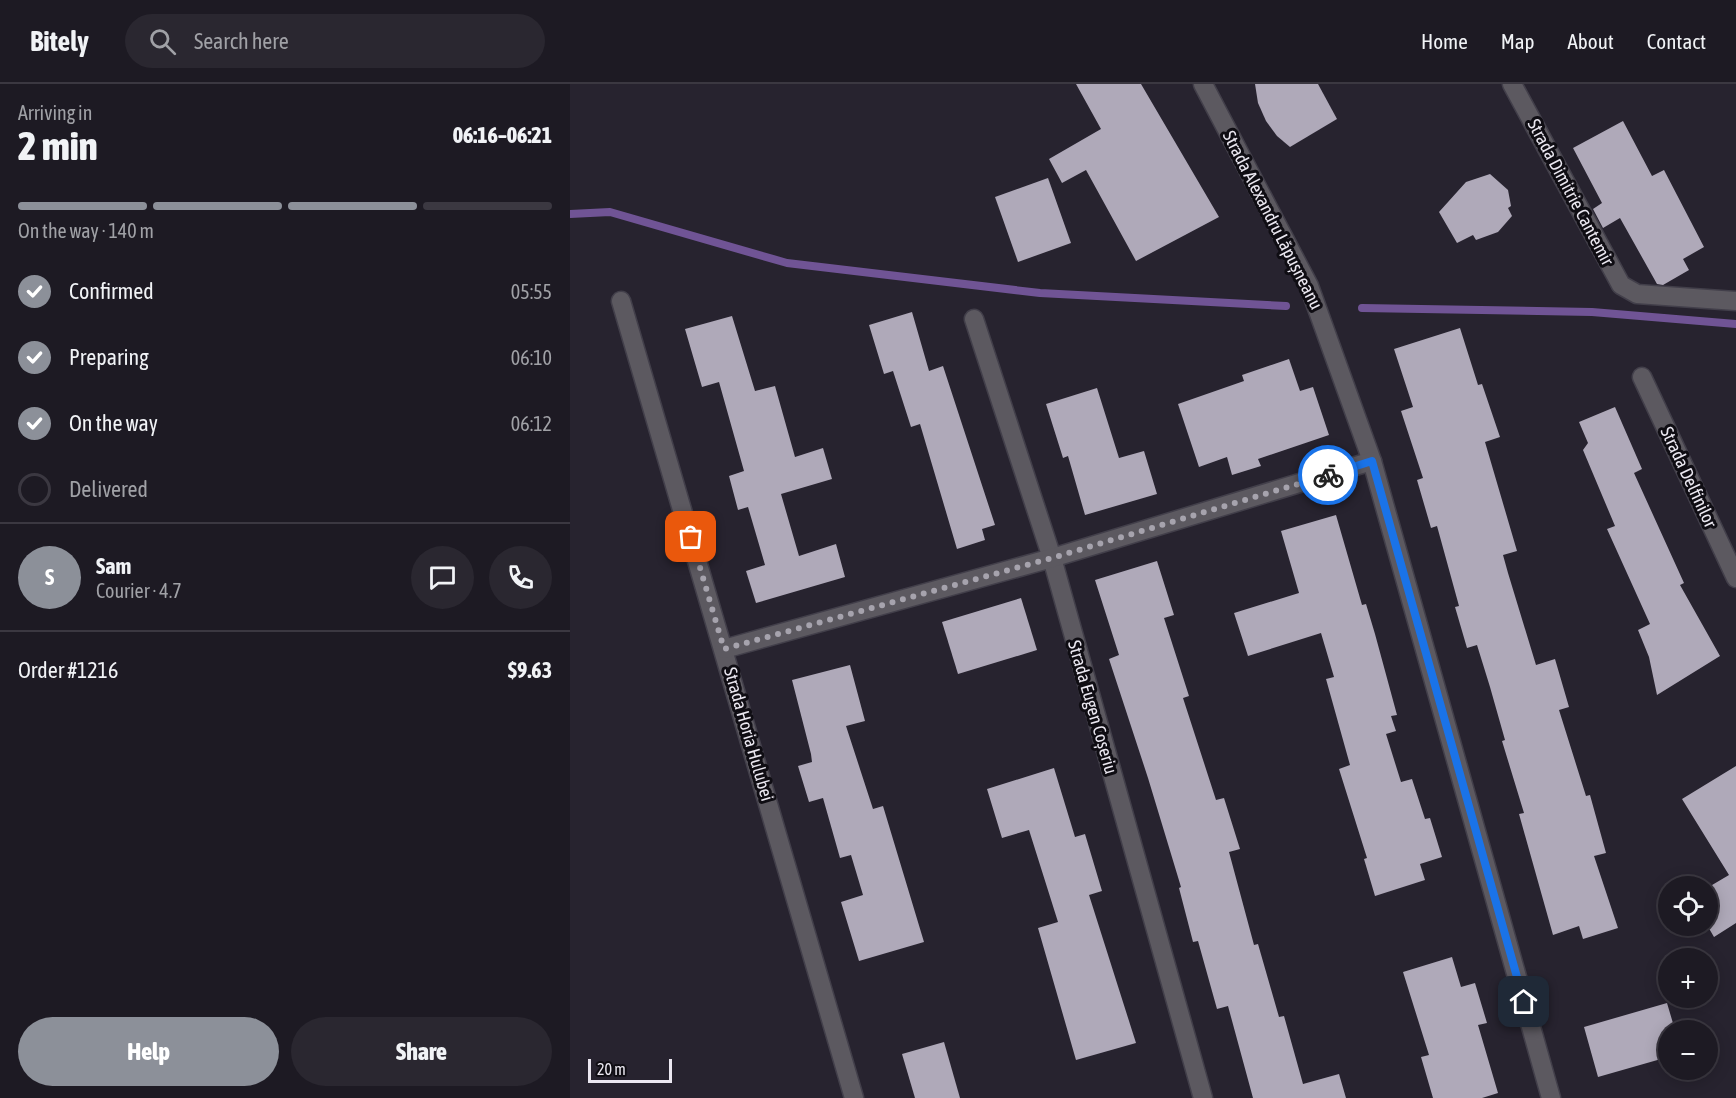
<!DOCTYPE html>
<html lang="en">
<head>
<meta charset="utf-8">
<style>
  body { margin:0; font-family:"Asap Condensed",sans-serif; background:#2a2730; color:#f1f3f6; height:100vh; display:flex; flex-direction:column; font-size:22px; white-space:nowrap }
  * { box-sizing:border-box; margin:0 }
  p { font-size:20px; color:#a0a1a6 }
  .icon { flex:none; width:33px; height:33px; fill:none; stroke:currentColor; stroke-width:2; stroke-linecap:round; stroke-linejoin:round }
  .map { position:relative; flex:1; overflow:hidden }
  .details { display:flex; flex-direction:column; background:#1d1a23; width:570px }
  .details>* { flex:none }
  .controls { position:absolute; left:1088px; top:792px; display:grid; gap:12px }
  .controls a { display:grid; place-items:center; width:60px; height:60px; border-radius:50%; background:#1d1a23; box-shadow:0 3px 15px #0003,0 0 0 2px #3b3841; font-size:30px }
  .scale { position:absolute; left:18px; bottom:15px; width:84px; box-sizing:border-box; padding-left:6px; border:3px solid #ebe8f1; border-top:0; font-size:16px; line-height:21px; white-space:nowrap; color:#ebe8f1; -webkit-text-stroke:4px #0f0d13; paint-order:stroke }
  .pin { position:absolute; display:grid; place-items:center; width:51px; height:51px; color:#fff; margin:-26px; border-radius:12px; box-shadow:0 3px 9px #0006 }
  .courier { position:absolute; display:grid; place-items:center; width:60px; height:60px; margin:-30px; border:4px solid #1a73e8; border-radius:50%; background:#fff; color:#222; box-shadow:0 2px 8px #0007 }
  .head em { font-style:normal; font-weight:800 }
  .head div { display:flex; flex-direction:column-reverse }
  .head { display:flex; align-items:center; justify-content:space-between; height:102px; padding:0 18px }
  h1 { font-size:39px; font-weight:800; line-height:45px }
  .bar { display:grid; grid-template-columns:repeat(4,1fr); gap:9px 6px; align-content:center; height:72px; padding:0 18px }
  .bar i { height:8px; border-radius:4px; background:#3b3841 }
  .bar .selected { background:#8c9099 }
  .bar p { grid-column:span 4 }
  .line { display:flex; align-items:center; gap:15px; padding:0 18px; border-top:2px solid #3b3841 }
  .line div { flex:1 }
  .round { display:grid; place-items:center; flex:none; width:63px; height:63px; border-radius:32px; background:#2a2730 }
  ol { padding:0 18px; list-style:none }
  li { display:flex; align-items:center; gap:18px; height:66px }
  li p { margin-inline-start:auto }
  li .icon { padding:6px; border-radius:50%; background:#8c9099; color:#fff; stroke-width:4 }
  li:last-child { color:#a0a1a6 }
  li i { width:33px; height:33px; border:3px solid #3b3841; border-radius:50% }
  .action { display:flex; gap:12px; margin-top:auto; padding:12px 18px }
  .action a { flex:1; height:69px; border-radius:36px; background:#8c9099; color:#fff; font-size:24px; font-weight:800; line-height:69px; text-align:center }
  .action a+a { background:#2a2730; color:#f1f3f6 }
  header { display:flex; align-items:center; gap:36px; box-sizing:border-box; height:84px; padding:0 30px; background:#1d1a23; border-bottom:2px solid #3b3841 }
  header strong { font-size:28px }
  nav { display:flex; gap:33px; margin-inline-start:auto; font-size:21px }
  .search { width:420px; height:54px; background:#2a2730; display:flex; align-items:center; gap:15px; box-sizing:border-box; padding:0 21px; border-radius:33px; color:#a0a1a6; font-size:22px }
  main { display:flex; flex:1; min-height:0 }
  .map>svg:first-child { display:block }
  .lines { fill:none; stroke-linecap:round; stroke-linejoin:round }
  .stream { stroke:#705495; stroke-width:8 }
  .building { fill:#afa9b9 }
  .street-casing { stroke:#423f4a; stroke-width:21 }
  .street { stroke:#5c5960; stroke-width:18 }
  .done { stroke:#a6a3ad; stroke-width:6; stroke-dasharray:0 10.8 }
  .route { stroke:#1a73e8; stroke-width:8 }
  .labels { text-anchor:middle; dominant-baseline:central; stroke-width:6; stroke-linejoin:round; paint-order:stroke }
  .street-label { font-size:18px; fill:#ebe8f1; stroke:#0f0d13 }
</style>
</head>
<body>
<header>
<strong>Bitely</strong>
<div class="search"><svg class="icon" aria-label="search" viewBox="0 0 24 24"><circle cx="10" cy="10" r="6"/><path d="M15 15l6 6"/></svg>Search here</div>
<nav><a>Home</a><a>Map</a><a>About</a><a>Contact</a></nav>
</header>
<main>
<section class="details">
<div class="head"><div><h1>2 min</h1><p>Arriving in</p></div><em>06:16–06:21</em></div>
<div class="bar"><i class="selected"></i><i class="selected"></i><i class="selected"></i><i></i><p>On the way · 140 m</p></div>
<ol>
<li><svg class="icon" aria-label="check" viewBox="0 0 24 24"><path d="M5 12l5 5 9-10"/></svg>Confirmed<p>05:55</p></li>
<li><svg class="icon" aria-label="check" viewBox="0 0 24 24"><path d="M5 12l5 5 9-10"/></svg>Preparing<p>06:10</p></li>
<li><svg class="icon" aria-label="check" viewBox="0 0 24 24"><path d="M5 12l5 5 9-10"/></svg>On the way<p>06:12</p></li>
<li><i></i>Delivered</li>
</ol>
<div class="line" style="height:108px"><b class="round" style="background:#8c9099;color:#fff">S</b><div><b>Sam</b><p>Courier · 4.7</p></div><a class="round"><svg class="icon" aria-label="chat" viewBox="0 0 24 24"><path d="M4 5h16v11H9l-5 4z"/></svg></a><a class="round"><svg class="icon" aria-label="phone" viewBox="0 0 24 24"><path d="M5 4h4l2 5-3 2q2 4 5 5l2-3 5 2v4C11 20 4 13 5 4z"/></svg></a></div>
<div class="line" style="height:78px"><div>Order #1216</div><b>$9.63</b></div>
<div class="action"><a>Help</a><a>Share</a></div>
</section>
<div class="map">
<svg width="1166" height="1014" viewBox="0 0 1166 1014">
  <rect width="100%" height="100%" fill="#27232f"/>
  <g class="lines">
    <g class="stream">
      <path d="M0,130L40,128L217,179L470,209L716,222"/>
      <path d="M792,224L1022,228L1166,240"/>
    </g>
  </g>
  <g class="building">
    <path d="M506,0H571L649,133L566,177L516,86L492,99L479,75L531,45Z"/>
    <path d="M685,0H748L767,35L720,63L707,52L696,37L688,19Z"/>
    <path d="M1053,37L1082,92L1094,86L1134,163L1113,175L1119,186L1093,201L1087,200L1050,134L1033,144L1023,125L1032,119L1003,64Z"/>
    <path d="M920,90L938,106L941,122L938,124L942,132L928,148L906,156L903,151L887,159L869,128L896,98Z"/>
    <path d="M478,94L501,159L448,178L425,113Z"/>
    <path d="M342,228L359,287L373,282L425,441L412,445L415,456L387,465L350,340L341,343L323,287L314,290L299,241Z"/>
    <path d="M162,232L185,307L205,302L225,373L253,364L262,395L211,410L229,472L266,460L275,493L186,519L176,487L195,481L178,423L168,426L159,392L174,387L149,298L132,303L115,245Z"/>
    <path d="M890,244L908,301L912,300L930,353L915,358L947,467L933,471L938,489L966,581L985,575L999,623L989,626L1016,712L1020,711L1036,769L1024,772L1048,844L1013,855L1009,842L983,851L949,730L954,729L932,657L935,656L920,603L907,561L897,564L885,523L889,522L867,442L861,444L847,396L853,394L831,327L843,323L824,265Z"/>
    <path d="M719,275L730,307L743,303L759,351L688,375L691,382L662,391L657,373L629,383L608,320L674,297L672,291Z"/>
    <path d="M527,304L549,374L574,367L587,410L515,431L498,372L493,374L476,320Z"/>
    <path d="M1045,323L1072,385L1064,389L1114,499L1110,501L1150,572L1087,611L1079,573L1068,546L1080,540L1037,445L1045,442L1013,366L1018,359L1009,338Z"/>
    <path d="M766,431L792,521L796,520L805,550L827,631L821,632L826,647L816,650L831,698L842,695L855,735L860,734L872,773L850,780L855,796L805,812L794,775L797,774L769,685L780,681L756,595L764,593L751,549L678,572L664,529L729,509L711,447Z"/>
    <path d="M587,477L604,531L594,534L619,612L613,614L646,716L654,714L670,765L659,768L684,861L688,860L709,933L714,932L733,1000L769,990L776,1014H683L658,922L647,925L628,857L623,858L609,804L611,803L578,694L539,575L549,571L525,496Z"/>
    <path d="M451,514L467,566L388,590L372,538Z"/>
    <path d="M280,581L295,637L276,642L303,725L313,722L354,858L289,877L271,818L293,811L281,771L270,774L253,714L239,718L228,682L242,678L241,670L222,596Z"/>
    <path d="M1166,682V839L1144,853L1137,841V804L1159,791L1112,715Z"/>
    <path d="M484,684L505,753L515,750L532,807L519,811L566,959L506,976L468,844L488,838L459,746L432,754L417,705Z"/>
    <path d="M882,873L891,903L905,899L917,939L908,941L928,1009L912,1014H863L851,973L859,971L833,888Z"/>
    <path d="M1097,919L1105,946H1098V973L1028,993L1014,943Z"/>
    <path d="M374,958L390,1014H345L332,970Z"/>
  </g>
  <g class="lines">
    <defs>
      <g id="street">
        <path d="M633,0L739,202L802,377L981,1014"/>
        <path d="M942,0L1051,201L1067,210L1166,217"/>
        <path d="M51,217L284,1014"/>
        <path d="M404,235L482,474L633,1014"/>
        <path d="M1072,293L1166,494"/>
        <path d="M154,565L482,474L802,377"/>
      </g>
    </defs>
    <use href="#street" class="street-casing"/>
    <use href="#street" class="street"/>
  </g>
  <g class="lines">
    <path class="done" d="M121,453L154,565L482,474L758,391"/>
    <path class="route" d="M758,391L802,377L954,918"/>
  </g>
  <g class="labels">
    <g class="street-label">
      <text transform="translate(1001 108) rotate(62)">Strada Dimitrie Cantemir</text>
      <text transform="translate(703 136) rotate(63)">Strada Alexandru Lăpușneanu</text>
      <text transform="translate(1119 393) rotate(65)">Strada Delfinilor</text>
      <text transform="translate(523 623) rotate(74)">Strada Eugen Coșeriu</text>
      <text transform="translate(179 650) rotate(74)">Strada Horia Hulubei</text>
    </g>
  </g>
</svg>
<div class="controls">
<a><svg class="icon" aria-label="locate" viewBox="0 0 24 24"><circle cx="12" cy="12" r="6"/><path d="M12 2v4M12 18v4M2 12h4M18 12h4"/></svg></a>
<a>+</a>
<a>−</a>
</div>
<div class="scale">20 m</div>
<div class="pin" style="left:121px;top:453px;background:#ea580c"><svg class="icon" aria-label="bag" viewBox="0 0 24 24"><path d="M5 8h14l-1 12H6zM9 8a3 3 0 0 1 6 0"/></svg></div>
<div class="pin" style="left:954px;top:918px;background:#1f2937"><svg class="icon" aria-label="home" viewBox="0 0 24 24"><path d="M3 11l9-7 9 7M6 9v11h12V9"/></svg></div>
<div class="courier" style="left:758px;top:391px"><svg class="icon" aria-label="bike" viewBox="0 0 24 24"><circle cx="6" cy="16" r="4"/><circle cx="18" cy="16" r="4"/><path d="M6 16l4-8h5l3 8M10 8l3 8H6M13 5h3"/></svg></div>
</div>
</main>
</body>
</html>
